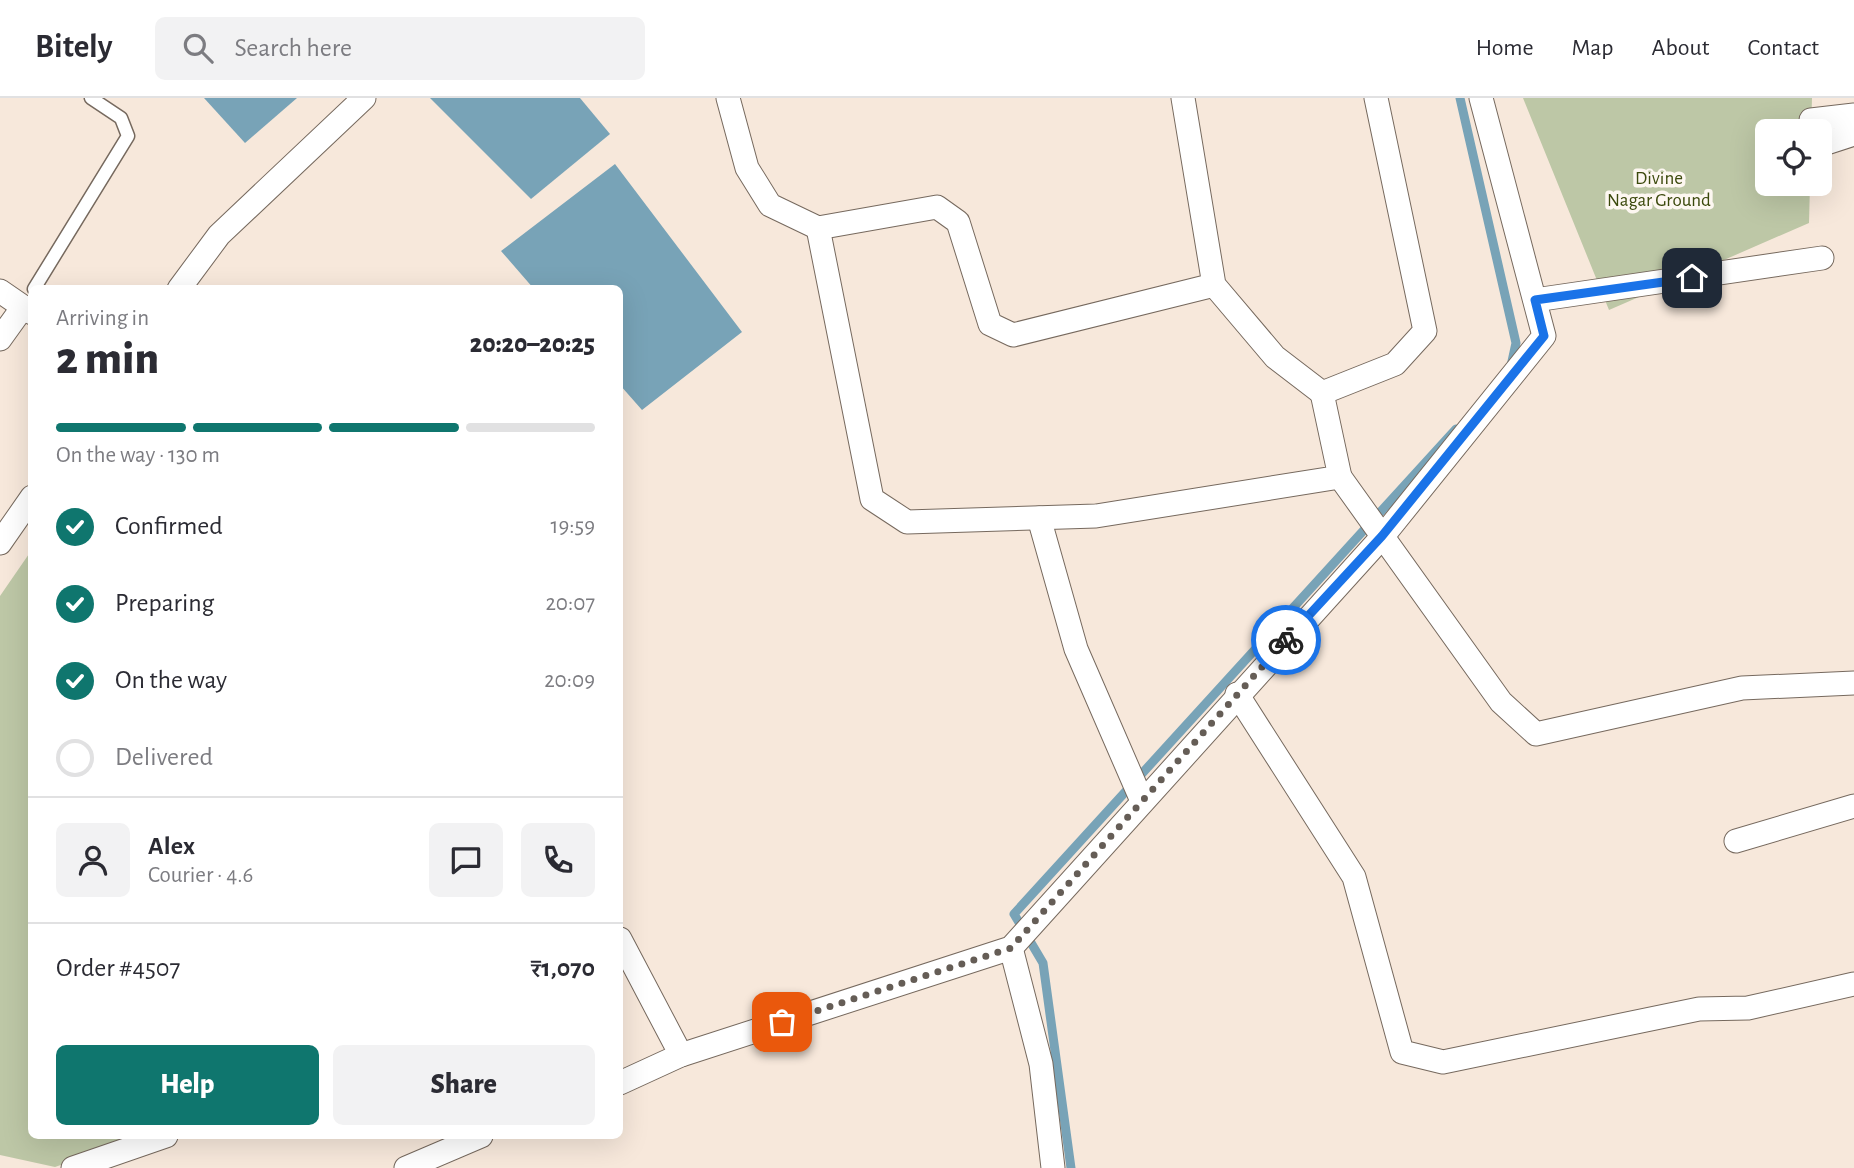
<!DOCTYPE html>
<html lang="en">
<head>
<meta charset="utf-8">
<style>
  body { margin:0; font-family:"Alegreya Sans",sans-serif; background:#f2f2f3; color:#2b2b33; height:100vh; display:flex; flex-direction:column; font-size:26px; white-space:nowrap }
  * { box-sizing:border-box; margin:0 }
  p { font-size:23px; color:#7c7c81 }
  .icon { flex:none; width:38px; height:38px; fill:none; stroke:currentColor; stroke-width:2; stroke-linecap:round; stroke-linejoin:round }
  .map { position:relative; flex:1; overflow:hidden }
  .sheet { position:absolute; left:28px; top:187px; width:595px; height:854px; display:flex; flex-direction:column; background:#fff; border-radius:10px; box-shadow:0 7px 28px #0002 }
  .sheet>* { flex:none }
  .tools { position:absolute; left:1755px; top:21px; display:grid; gap:14px }
  .tools a { display:grid; place-items:center; width:77px; height:77px; border-radius:10px; background:#fff; box-shadow:0 7px 28px #0002; font-size:35px }
  .pin { position:absolute; display:grid; place-items:center; width:60px; height:60px; color:#fff; margin:-30px; border-radius:14px; box-shadow:0 4px 10px #0006 }
  .courier { position:absolute; display:grid; place-items:center; width:70px; height:70px; margin:-35px; border:5px solid #1a73e8; border-radius:50%; background:#fff; color:#222; box-shadow:0 2px 9px #0007 }
  .summary em { font-style:normal; font-weight:800 }
  .summary div { display:flex; flex-direction:column-reverse }
  .summary { display:flex; align-items:center; justify-content:space-between; height:119px; padding:0 28px }
  h1 { font-size:46px; font-weight:800; line-height:52px }
  .bar { display:grid; grid-template-columns:repeat(4,1fr); gap:10px 7px; align-content:center; height:84px; padding:0 28px }
  .bar i { height:9px; border-radius:5px; background:#e1e1e2 }
  .bar .current { background:#0f766e }
  .bar p { grid-column:span 4 }
  .line { display:flex; align-items:center; gap:18px; padding:0 28px; border-top:2px solid #e1e1e2 }
  .line div { flex:1 }
  .round { display:grid; place-items:center; flex:none; width:74px; height:74px; border-radius:10px; background:#f2f2f3 }
  ol { padding:0 28px; list-style:none }
  li { display:flex; align-items:center; gap:21px; height:77px }
  li p { margin-inline-start:auto }
  li .icon { padding:7px; border-radius:50%; background:#0f766e; color:#fff; stroke-width:4 }
  li:last-child { color:#7c7c81 }
  li i { width:38px; height:38px; border:4px solid #e1e1e2; border-radius:50% }
  .action { display:flex; gap:14px; margin-top:auto; padding:14px 28px }
  .action a { flex:1; height:80px; border-radius:10px; background:#0f766e; color:#fff; font-size:28px; font-weight:800; line-height:80px; text-align:center }
  .action a+a { background:#f2f2f3; color:#2b2b33 }
  header { display:flex; align-items:center; gap:42px; box-sizing:border-box; height:98px; padding:0 35px; background:#fff; border-bottom:2px solid #e1e1e2 }
  header strong { font-size:33px }
  nav { display:flex; gap:38px; margin-inline-start:auto; font-size:24px }
  .search { width:490px; height:63px; background:#f2f2f3; display:flex; align-items:center; gap:18px; box-sizing:border-box; padding:0 24px; border-radius:10px; color:#7c7c81; font-size:26px }
  .map>svg:first-child { display:block }
  .green { fill:#bdc7a6 }
  .water { fill:#78a3b7 }
  .lines { fill:none; stroke-linecap:round; stroke-linejoin:round }
  .stream { stroke:#78a3b7; stroke-width:9 }
  .service-casing { stroke:#76695e; stroke-width:15 }
  .minor-casing { stroke:#76695e; stroke-width:25 }
  .service { stroke:#fff; stroke-width:12 }
  .minor { stroke:#fff; stroke-width:23 }
  .done { stroke:#655d56; stroke-width:7; stroke-dasharray:0 12.6 }
  .route { stroke:#1a73e8; stroke-width:9 }
  .labels { text-anchor:middle; dominant-baseline:central; stroke-width:7; stroke-linejoin:round; paint-order:stroke }
  .park-label { font-size:19px; fill:#3b490c; stroke:#fdf7f1 }
</style>
</head>
<body>
<header>
<strong>Bitely</strong>
<div class="search"><svg class="icon" aria-label="search" viewBox="0 0 24 24"><circle cx="10" cy="10" r="6"/><path d="M15 15l6 6"/></svg>Search here</div>
<nav><a>Home</a><a>Map</a><a>About</a><a>Contact</a></nav>
</header>
<div class="map">
<svg width="1854" height="1070" viewBox="0 0 1854 1070">
  <rect width="100%" height="100%" fill="#f7e8db"/>
  <g class="green">
    <path d="M1523,0H1812L1811,33H1768V86H1810L1809,125L1609,212Z"/>
    <path d="M31,453L32,1038H143L55,1069L0,1057V498Z"/>
  </g>
  <g class="water">
    <path d="M204,0H297L245,45Z"/>
    <path d="M430,0H580L610,36L531,101Z"/>
    <path d="M615,66L742,234L642,312L620,287V191H534L501,153Z"/>
  </g>
  <g class="lines">
    <g class="stream">
      <path d="M1460,0L1516,245L1511,268"/>
      <path d="M1071,1070L1043,865L1014,816L1456,331"/>
    </g>
    <defs>
      <path id="service" d="M34,191L128,38L121,20L91,0"/>
      <g id="minor">
        <path d="M728,0L747,70L770,107L818,130L937,109L958,124L990,226L1013,237L1214,187"/>
        <path d="M1183,0L1214,187L1275,259L1322,295L1395,266L1425,233L1376,0"/>
        <path d="M1811,22L1854,17"/>
        <path d="M1820,47L1854,36"/>
        <path d="M818,130L872,401L907,424L1096,418L1340,379L1322,295"/>
        <path d="M179,191L219,137L364,0"/>
        <path d="M0,193L32,215"/>
        <path d="M1535,202L1822,160"/>
        <path d="M0,241L23,209"/>
        <path d="M1340,379L1501,604L1536,636L1742,590L1854,585"/>
        <path d="M1039,420L1076,551L1142,703"/>
        <path d="M0,445L32,399"/>
        <path d="M1237,596L1354,779L1402,954L1443,964L1699,911L1748,910L1854,886"/>
        <path d="M1736,743L1854,708"/>
        <path d="M620,841L681,957"/>
        <path d="M1011,850L1041,966L1053,1070"/>
        <path d="M620,985L681,957L1011,850L1383,438L1544,238L1481,0"/>
        <path d="M73,1070L166,1038"/>
        <path d="M406,1070L481,1038"/>
      </g>
    </defs>
    <use href="#service" class="service-casing"/>
    <use href="#minor" class="minor-casing"/>
    <use href="#service" class="service"/>
    <use href="#minor" class="minor"/>
  </g>
  <g class="lines">
    <path class="done" d="M782,924L1011,850L1286,542"/>
    <path class="route" d="M1286,542L1382,438L1544,238L1535,202L1692,180"/>
  </g>
  <g class="labels">
    <g class="park-label">
      <text x="1659" y="80">Divine<tspan x="1659" dy="22">Nagar Ground</tspan></text>
    </g>
  </g>
</svg>
<div class="tools">
<a><svg class="icon" aria-label="locate" viewBox="0 0 24 24"><circle cx="12" cy="12" r="6"/><path d="M12 2v4M12 18v4M2 12h4M18 12h4"/></svg></a>
</div>
<div class="pin" style="left:782px;top:924px;background:#ea580c"><svg class="icon" aria-label="bag" viewBox="0 0 24 24"><path d="M5 8h14l-1 12H6zM9 8a3 3 0 0 1 6 0"/></svg></div>
<div class="pin" style="left:1692px;top:180px;background:#1f2937"><svg class="icon" aria-label="home" viewBox="0 0 24 24"><path d="M3 11l9-7 9 7M6 9v11h12V9"/></svg></div>
<div class="courier" style="left:1286px;top:542px"><svg class="icon" aria-label="bike" viewBox="0 0 24 24"><circle cx="6" cy="16" r="4"/><circle cx="18" cy="16" r="4"/><path d="M6 16l4-8h5l3 8M10 8l3 8H6M13 5h3"/></svg></div>
<section class="sheet">
<div class="summary"><div><h1>2 min</h1><p>Arriving in</p></div><em>20:20–20:25</em></div>
<div class="bar"><i class="current"></i><i class="current"></i><i class="current"></i><i></i><p>On the way · 130 m</p></div>
<ol>
<li><svg class="icon" aria-label="check" viewBox="0 0 24 24"><path d="M5 12l5 5 9-10"/></svg>Confirmed<p>19:59</p></li>
<li><svg class="icon" aria-label="check" viewBox="0 0 24 24"><path d="M5 12l5 5 9-10"/></svg>Preparing<p>20:07</p></li>
<li><svg class="icon" aria-label="check" viewBox="0 0 24 24"><path d="M5 12l5 5 9-10"/></svg>On the way<p>20:09</p></li>
<li><i></i>Delivered</li>
</ol>
<div class="line" style="height:126px"><a class="round"><svg class="icon" aria-label="person" viewBox="0 0 24 24"><circle cx="12" cy="8" r="4"/><path d="M4 21q1-7 8-7t8 7"/></svg></a><div><b>Alex</b><p>Courier · 4.6</p></div><a class="round"><svg class="icon" aria-label="chat" viewBox="0 0 24 24"><path d="M4 5h16v11H9l-5 4z"/></svg></a><a class="round"><svg class="icon" aria-label="phone" viewBox="0 0 24 24"><path d="M5 4h4l2 5-3 2q2 4 5 5l2-3 5 2v4C11 20 4 13 5 4z"/></svg></a></div>
<div class="line" style="height:91px"><div>Order #4507</div><b>₹1,070</b></div>
<div class="action"><a>Help</a><a>Share</a></div>
</section>
</div>
</body>
</html>
